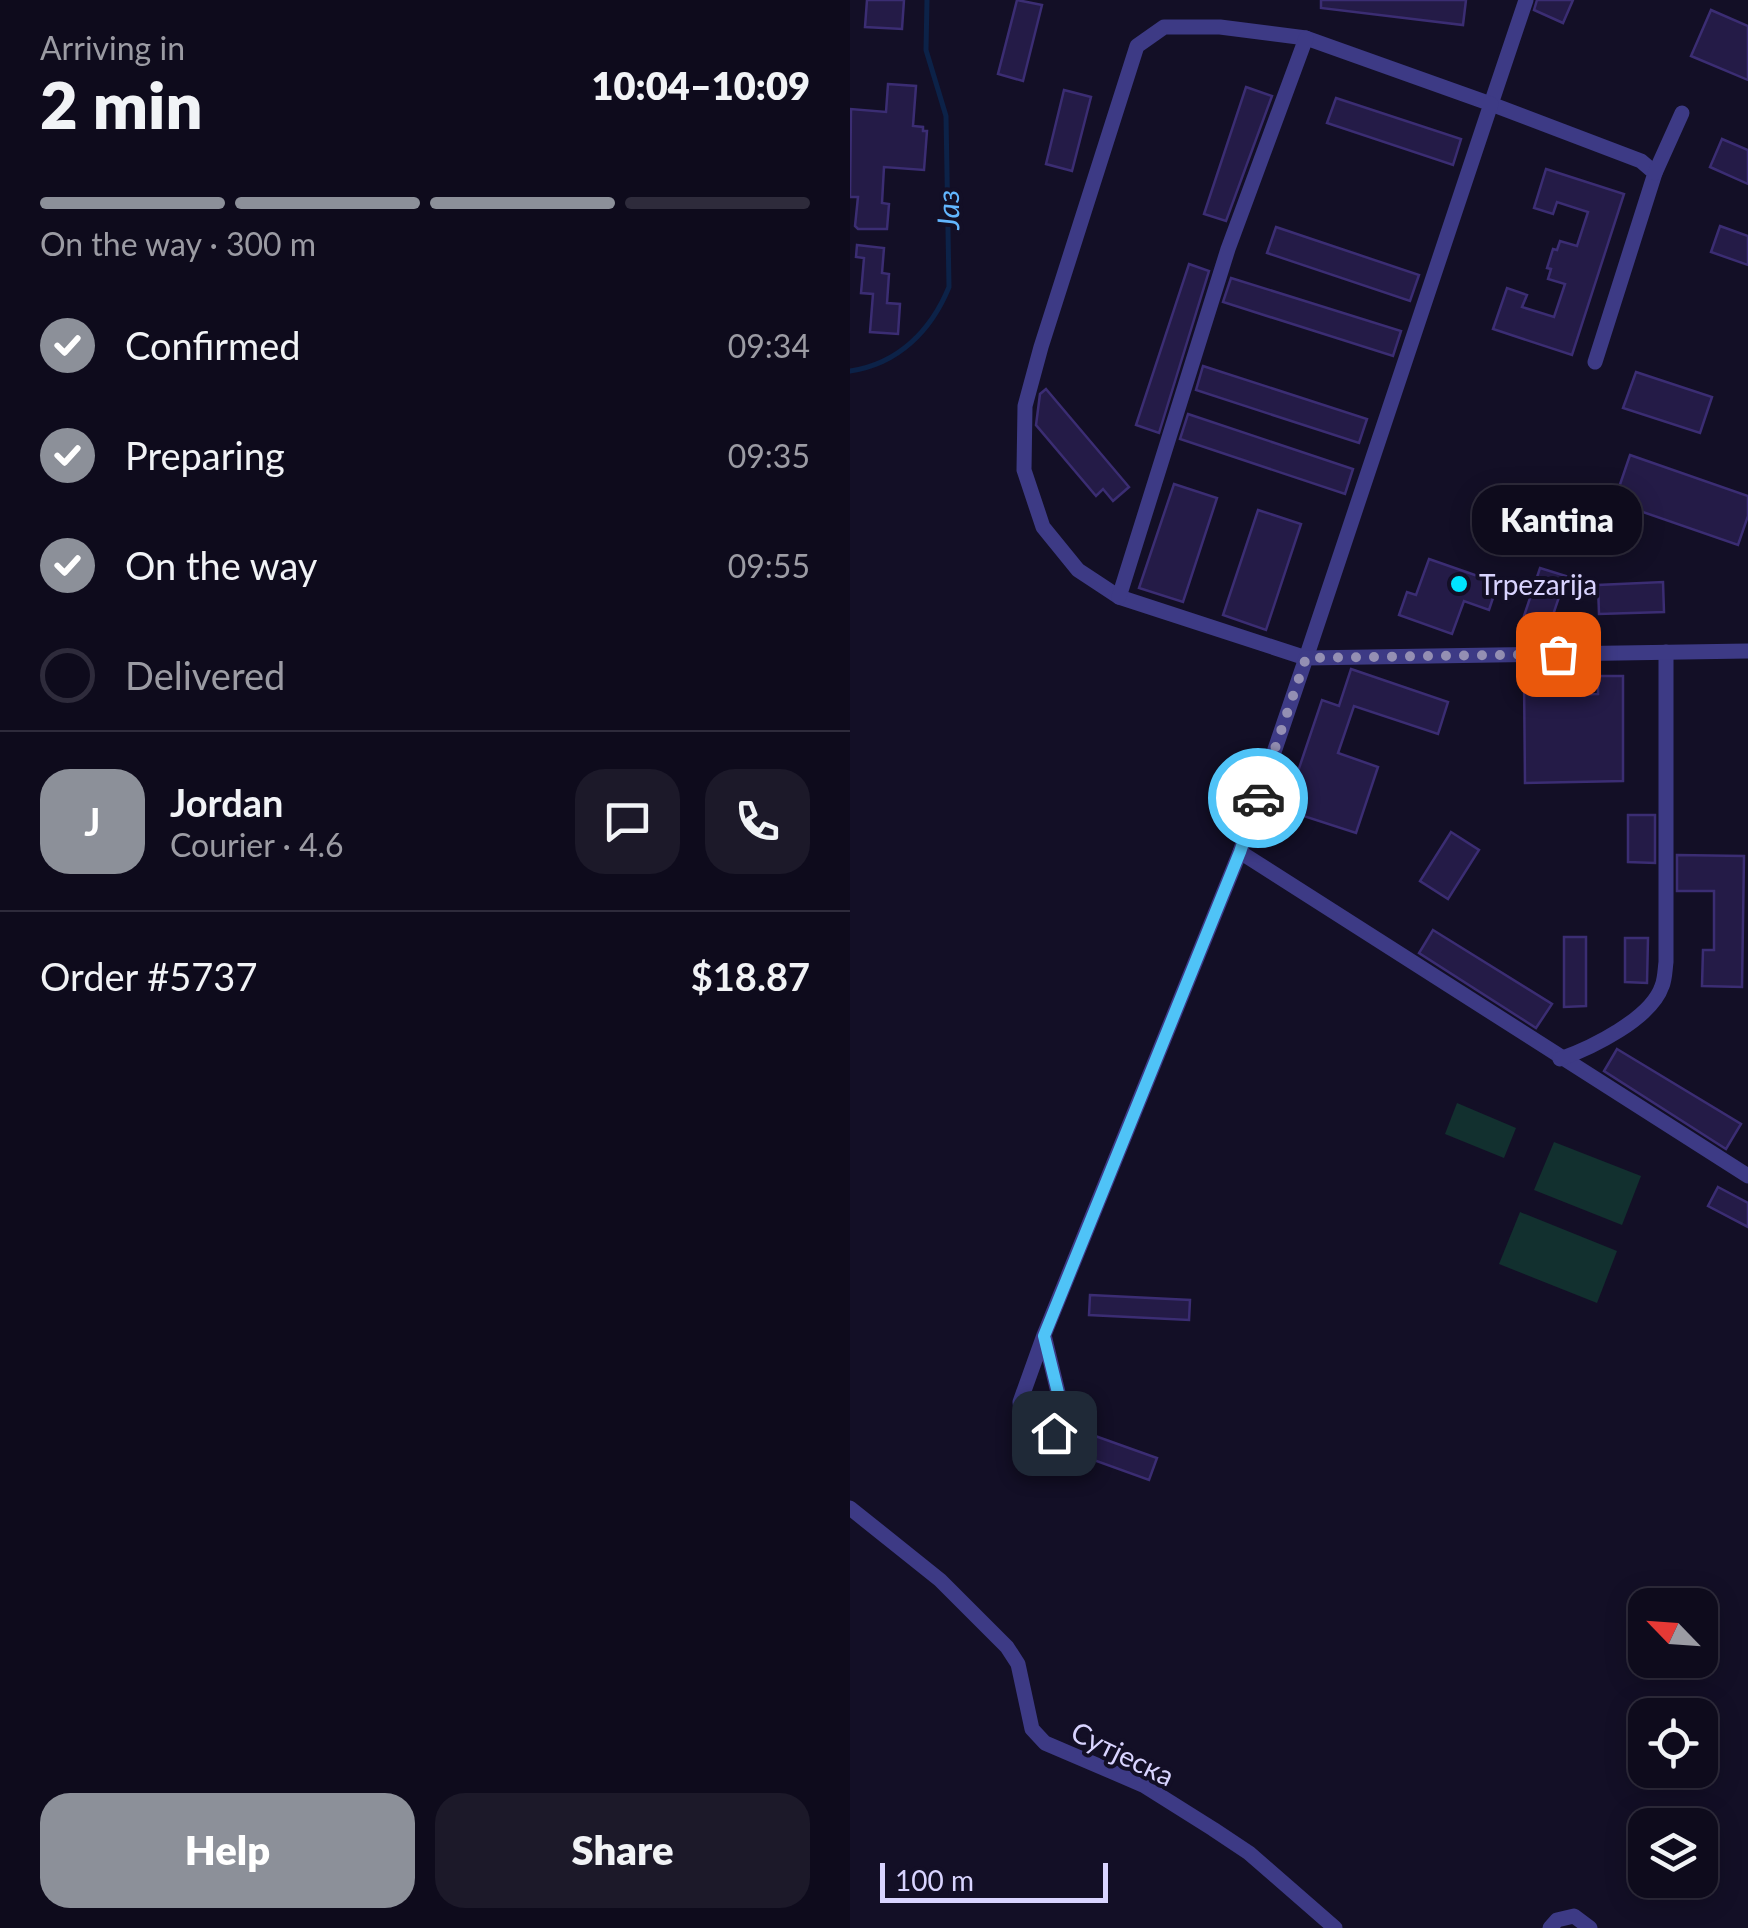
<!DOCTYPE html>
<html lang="en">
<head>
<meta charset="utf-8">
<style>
  body { margin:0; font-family:Lato,sans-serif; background:#1c1929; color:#f1f3f6; height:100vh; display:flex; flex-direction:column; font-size:38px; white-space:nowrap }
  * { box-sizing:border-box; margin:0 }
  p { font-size:32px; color:#9b9ba3 }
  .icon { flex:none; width:55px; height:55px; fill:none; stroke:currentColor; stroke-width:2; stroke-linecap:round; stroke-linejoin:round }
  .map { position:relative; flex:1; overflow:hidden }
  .panel { display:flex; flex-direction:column; background:#0e0b1c; width:850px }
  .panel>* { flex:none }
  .needle { width:65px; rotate:295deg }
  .fabs { position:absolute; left:778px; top:1588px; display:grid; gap:20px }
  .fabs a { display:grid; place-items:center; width:90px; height:90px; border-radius:20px; background:#0e0b1c; box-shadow:0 5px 25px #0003,0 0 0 2px #2e2b3b; font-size:50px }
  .scale { position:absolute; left:30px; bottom:25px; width:228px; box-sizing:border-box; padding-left:10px; border:5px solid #d9d4ff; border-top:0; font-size:28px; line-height:35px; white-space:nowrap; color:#d9d4ff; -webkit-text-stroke:8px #130f26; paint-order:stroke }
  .pin { position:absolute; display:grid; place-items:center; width:85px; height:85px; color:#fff; margin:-42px; border-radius:20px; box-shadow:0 5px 15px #0006 }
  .courier { position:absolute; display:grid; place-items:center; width:100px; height:100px; margin:-50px; border:8px solid #4fc3f7; border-radius:50%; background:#fff; color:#222; box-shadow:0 2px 12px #0007 }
  .bubble { position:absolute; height:70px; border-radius:30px; background:#0e0b1c; box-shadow:0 5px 25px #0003,0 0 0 2px #2e2b3b; font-size:32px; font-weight:800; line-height:70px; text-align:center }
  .head em { font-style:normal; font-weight:800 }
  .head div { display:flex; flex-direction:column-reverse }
  .head { display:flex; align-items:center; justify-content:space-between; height:170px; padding:0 40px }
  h1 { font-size:65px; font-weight:800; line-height:75px }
  .bar { display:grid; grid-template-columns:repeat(4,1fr); gap:15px 10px; align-content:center; height:120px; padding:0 40px }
  .bar i { height:12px; border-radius:8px; background:#2e2b3b }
  .bar .on { background:#8c9099 }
  .bar p { grid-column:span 4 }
  .line { display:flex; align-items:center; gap:25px; padding:0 40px; border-top:2px solid #2e2b3b }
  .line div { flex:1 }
  .round { display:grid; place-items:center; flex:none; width:105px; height:105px; border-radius:30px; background:#1c1929 }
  ol { padding:0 40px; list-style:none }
  li { display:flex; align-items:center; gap:30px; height:110px }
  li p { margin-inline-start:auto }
  li .icon { padding:10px; border-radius:50%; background:#8c9099; color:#fff; stroke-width:4 }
  li:last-child { color:#9b9ba3 }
  li i { width:55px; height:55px; border:5px solid #2e2b3b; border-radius:50% }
  .button { display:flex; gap:20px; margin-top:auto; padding:20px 40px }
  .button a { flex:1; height:115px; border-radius:30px; background:#8c9099; color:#fff; font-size:40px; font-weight:800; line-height:115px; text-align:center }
  .button a+a { background:#1c1929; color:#f1f3f6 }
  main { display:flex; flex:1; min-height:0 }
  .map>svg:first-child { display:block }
  .green { fill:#12302f }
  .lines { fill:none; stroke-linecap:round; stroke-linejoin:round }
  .stream { stroke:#0c2248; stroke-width:5 }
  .building { fill:#241b47; stroke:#3b2d73; stroke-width:2.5 }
  .minor { stroke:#3d3a85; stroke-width:15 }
  .done { stroke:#948fb3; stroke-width:10; stroke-dasharray:0 18 }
  .route { stroke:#4fc3f7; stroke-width:12 }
  .poi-dot { fill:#00e5ff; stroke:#130f26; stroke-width:4 }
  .labels { text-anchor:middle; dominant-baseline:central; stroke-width:8; stroke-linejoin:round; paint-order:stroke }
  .poi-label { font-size:28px; fill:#d9d4ff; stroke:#130f26; text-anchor:start }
  .street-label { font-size:28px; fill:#d9d4ff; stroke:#130f26 }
  .water-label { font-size:30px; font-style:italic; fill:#62b6ff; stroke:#130f26 }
</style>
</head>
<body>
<main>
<section class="panel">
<div class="head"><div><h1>2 min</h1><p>Arriving in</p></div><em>10:04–10:09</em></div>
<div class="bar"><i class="on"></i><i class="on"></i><i class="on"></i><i></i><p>On the way · 300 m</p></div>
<ol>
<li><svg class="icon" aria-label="check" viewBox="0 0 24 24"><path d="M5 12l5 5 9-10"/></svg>Confirmed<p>09:34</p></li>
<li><svg class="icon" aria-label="check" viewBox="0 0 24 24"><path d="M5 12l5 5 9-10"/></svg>Preparing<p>09:35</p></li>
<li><svg class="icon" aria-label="check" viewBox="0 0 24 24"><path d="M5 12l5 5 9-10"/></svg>On the way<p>09:55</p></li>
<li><i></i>Delivered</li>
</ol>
<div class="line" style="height:180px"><b class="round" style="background:#8c9099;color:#fff">J</b><div><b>Jordan</b><p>Courier · 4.6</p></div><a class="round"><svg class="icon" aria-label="chat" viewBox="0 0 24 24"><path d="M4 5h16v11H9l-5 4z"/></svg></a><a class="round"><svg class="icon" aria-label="phone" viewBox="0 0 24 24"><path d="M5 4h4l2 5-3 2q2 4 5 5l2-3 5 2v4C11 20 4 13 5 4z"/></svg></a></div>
<div class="line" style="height:130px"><div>Order #5737</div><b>$18.87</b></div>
<div class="button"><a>Help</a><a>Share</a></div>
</section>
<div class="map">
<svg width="898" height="1928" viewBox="0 0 898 1928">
  <rect width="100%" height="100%" fill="#130f26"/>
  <g class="green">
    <path d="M607,1103L666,1128L654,1158L595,1134Z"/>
    <path d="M704,1142L791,1176L772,1225L684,1190Z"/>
    <path d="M670,1212L767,1251L747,1303L649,1264Z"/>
  </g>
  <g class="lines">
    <path class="stream" d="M0,371C48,364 81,331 99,287L96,116L76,50L77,0"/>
  </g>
  <g class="building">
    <path d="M17,0H54L52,29L15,27Z"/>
    <path d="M167,0L192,5L173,81L148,74Z"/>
    <path d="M471,0H616L613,25L471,8Z"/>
    <path d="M687,0H723L713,23L684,10Z"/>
    <path d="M861,10L898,26V80L841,56Z"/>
    <path d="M38,84L66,86L63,126L73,127V131H77L74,170L34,167L32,203L39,204L37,229H8L5,226L8,197H0L1,109L36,112Z"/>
    <path d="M396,87L422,96L376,221L354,214Z"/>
    <path d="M214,90L241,97L222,171L196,164Z"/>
    <path d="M486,98L611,139L603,165L477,123Z"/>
    <path d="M872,139L898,150V184L860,167Z"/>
    <path d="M696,169L774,194L722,355L643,329L657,288L677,295L672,307L704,317L715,284L698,279L701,269L697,268L703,249L707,250L710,241L727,246L738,212L707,202L703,214L684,208Z"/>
    <path d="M870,226L898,236V265L861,252Z"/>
    <path d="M426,227L569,275L560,301L417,253Z"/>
    <path d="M7,245L34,248L32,273L39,274L37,303L50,304L48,334L20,332L23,294L11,293L14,258L6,257Z"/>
    <path d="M339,264L359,271L309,433L286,425Z"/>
    <path d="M381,278L551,331L543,356L373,302Z"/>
    <path d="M353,366L517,419L509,443L346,390Z"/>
    <path d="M786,372L862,397L850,433L773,408Z"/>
    <path d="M196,389L279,487L263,501L253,489L246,496L186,425L190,394Z"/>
    <path d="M338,414L503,469L495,494L330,439Z"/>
    <path d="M780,455L898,496V516L888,545L764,502Z"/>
    <path d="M324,484L367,498L333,602L289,588Z"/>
    <path d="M408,510L451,524L416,630L373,615Z"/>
    <path d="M579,559L648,583L639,610L614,601L602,634L549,615L557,592L566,595Z"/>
    <path d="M690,568L716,576L700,624L674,616Z"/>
    <path d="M813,582L814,612L749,614L748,585Z"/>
    <path d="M501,669L598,702L588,734L504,706L488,753L528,767L506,833L435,810L472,700L489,706Z"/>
    <path d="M748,676H773V781L675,783L674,678L699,677V695L748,694Z"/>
    <path d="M778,815H805V863L778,862Z"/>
    <path d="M601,832L629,850L598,899L570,881Z"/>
    <path d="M827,855L894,856L892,987L852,986L853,950H864V891H827Z"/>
    <path d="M583,930L702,1004L686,1028L569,953Z"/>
    <path d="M714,937H736V1006L714,1007Z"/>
    <path d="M775,938H798L797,983L775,982Z"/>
    <path d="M767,1049L891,1124L876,1149L754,1071Z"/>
    <path d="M868,1187L898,1203V1227L858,1206Z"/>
    <path d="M240,1295L340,1300L339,1320L239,1315Z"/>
    <path d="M234,1432L307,1458L299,1480L227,1454Z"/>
  </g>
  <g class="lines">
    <g class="minor">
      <path d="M676,0L641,104L791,161L805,173L745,362"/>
      <path d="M314,27H370L456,38L641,104L456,658L269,597L228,570L193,527L174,470L175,406L191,347L287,46Z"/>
      <path d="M805,173L832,113"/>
      <path d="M269,597L378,249L456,38"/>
      <path d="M390,852L898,1176"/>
      <path d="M710,1059C741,1048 801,1019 812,986C815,979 815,969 816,962V652"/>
      <path d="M194,1335L214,1417L205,1433L185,1430L172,1421L170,1402L194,1335L390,852L456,658L898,651"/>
      <path d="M0,1508L90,1580L157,1647L168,1664L182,1729L195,1743L293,1785L363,1829L399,1853L485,1928"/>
      <path d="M700,1928L707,1920L724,1916L740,1928"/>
    </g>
  </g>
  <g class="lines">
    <path class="done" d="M408,798L456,658L708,654"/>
    <path class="route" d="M204,1433L214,1417L194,1336L390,852L408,798"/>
  </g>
  <circle class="poi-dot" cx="609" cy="584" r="10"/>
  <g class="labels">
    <g class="poi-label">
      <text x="629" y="584">Trpezarija</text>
    </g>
    <g class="street-label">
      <text transform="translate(273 1753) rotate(26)">Сутјеска</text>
    </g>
    <g class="water-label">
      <text transform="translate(97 210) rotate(-91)">Јаз</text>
    </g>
  </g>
</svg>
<div class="fabs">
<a><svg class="needle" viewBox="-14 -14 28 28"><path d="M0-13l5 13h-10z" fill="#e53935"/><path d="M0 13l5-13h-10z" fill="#9b9ba3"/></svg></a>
<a><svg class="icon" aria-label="locate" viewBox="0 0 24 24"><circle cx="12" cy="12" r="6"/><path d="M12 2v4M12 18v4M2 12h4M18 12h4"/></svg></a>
<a><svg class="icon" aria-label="layers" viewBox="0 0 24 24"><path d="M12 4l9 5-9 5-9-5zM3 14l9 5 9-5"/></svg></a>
</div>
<div class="scale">100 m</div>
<div class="pin" style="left:708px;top:654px;background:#ea580c"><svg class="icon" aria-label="bag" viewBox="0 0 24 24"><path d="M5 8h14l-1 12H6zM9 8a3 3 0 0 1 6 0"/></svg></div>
<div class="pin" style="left:204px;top:1433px;background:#1f2937"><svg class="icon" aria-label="home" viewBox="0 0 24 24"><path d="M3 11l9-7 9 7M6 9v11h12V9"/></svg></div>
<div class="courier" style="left:408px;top:798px"><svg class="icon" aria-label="car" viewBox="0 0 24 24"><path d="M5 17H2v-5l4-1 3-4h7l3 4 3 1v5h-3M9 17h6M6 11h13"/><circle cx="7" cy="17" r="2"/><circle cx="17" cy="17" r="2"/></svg></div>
<div class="bubble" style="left:622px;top:485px;width:170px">Kantina</div>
</div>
</main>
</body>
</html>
